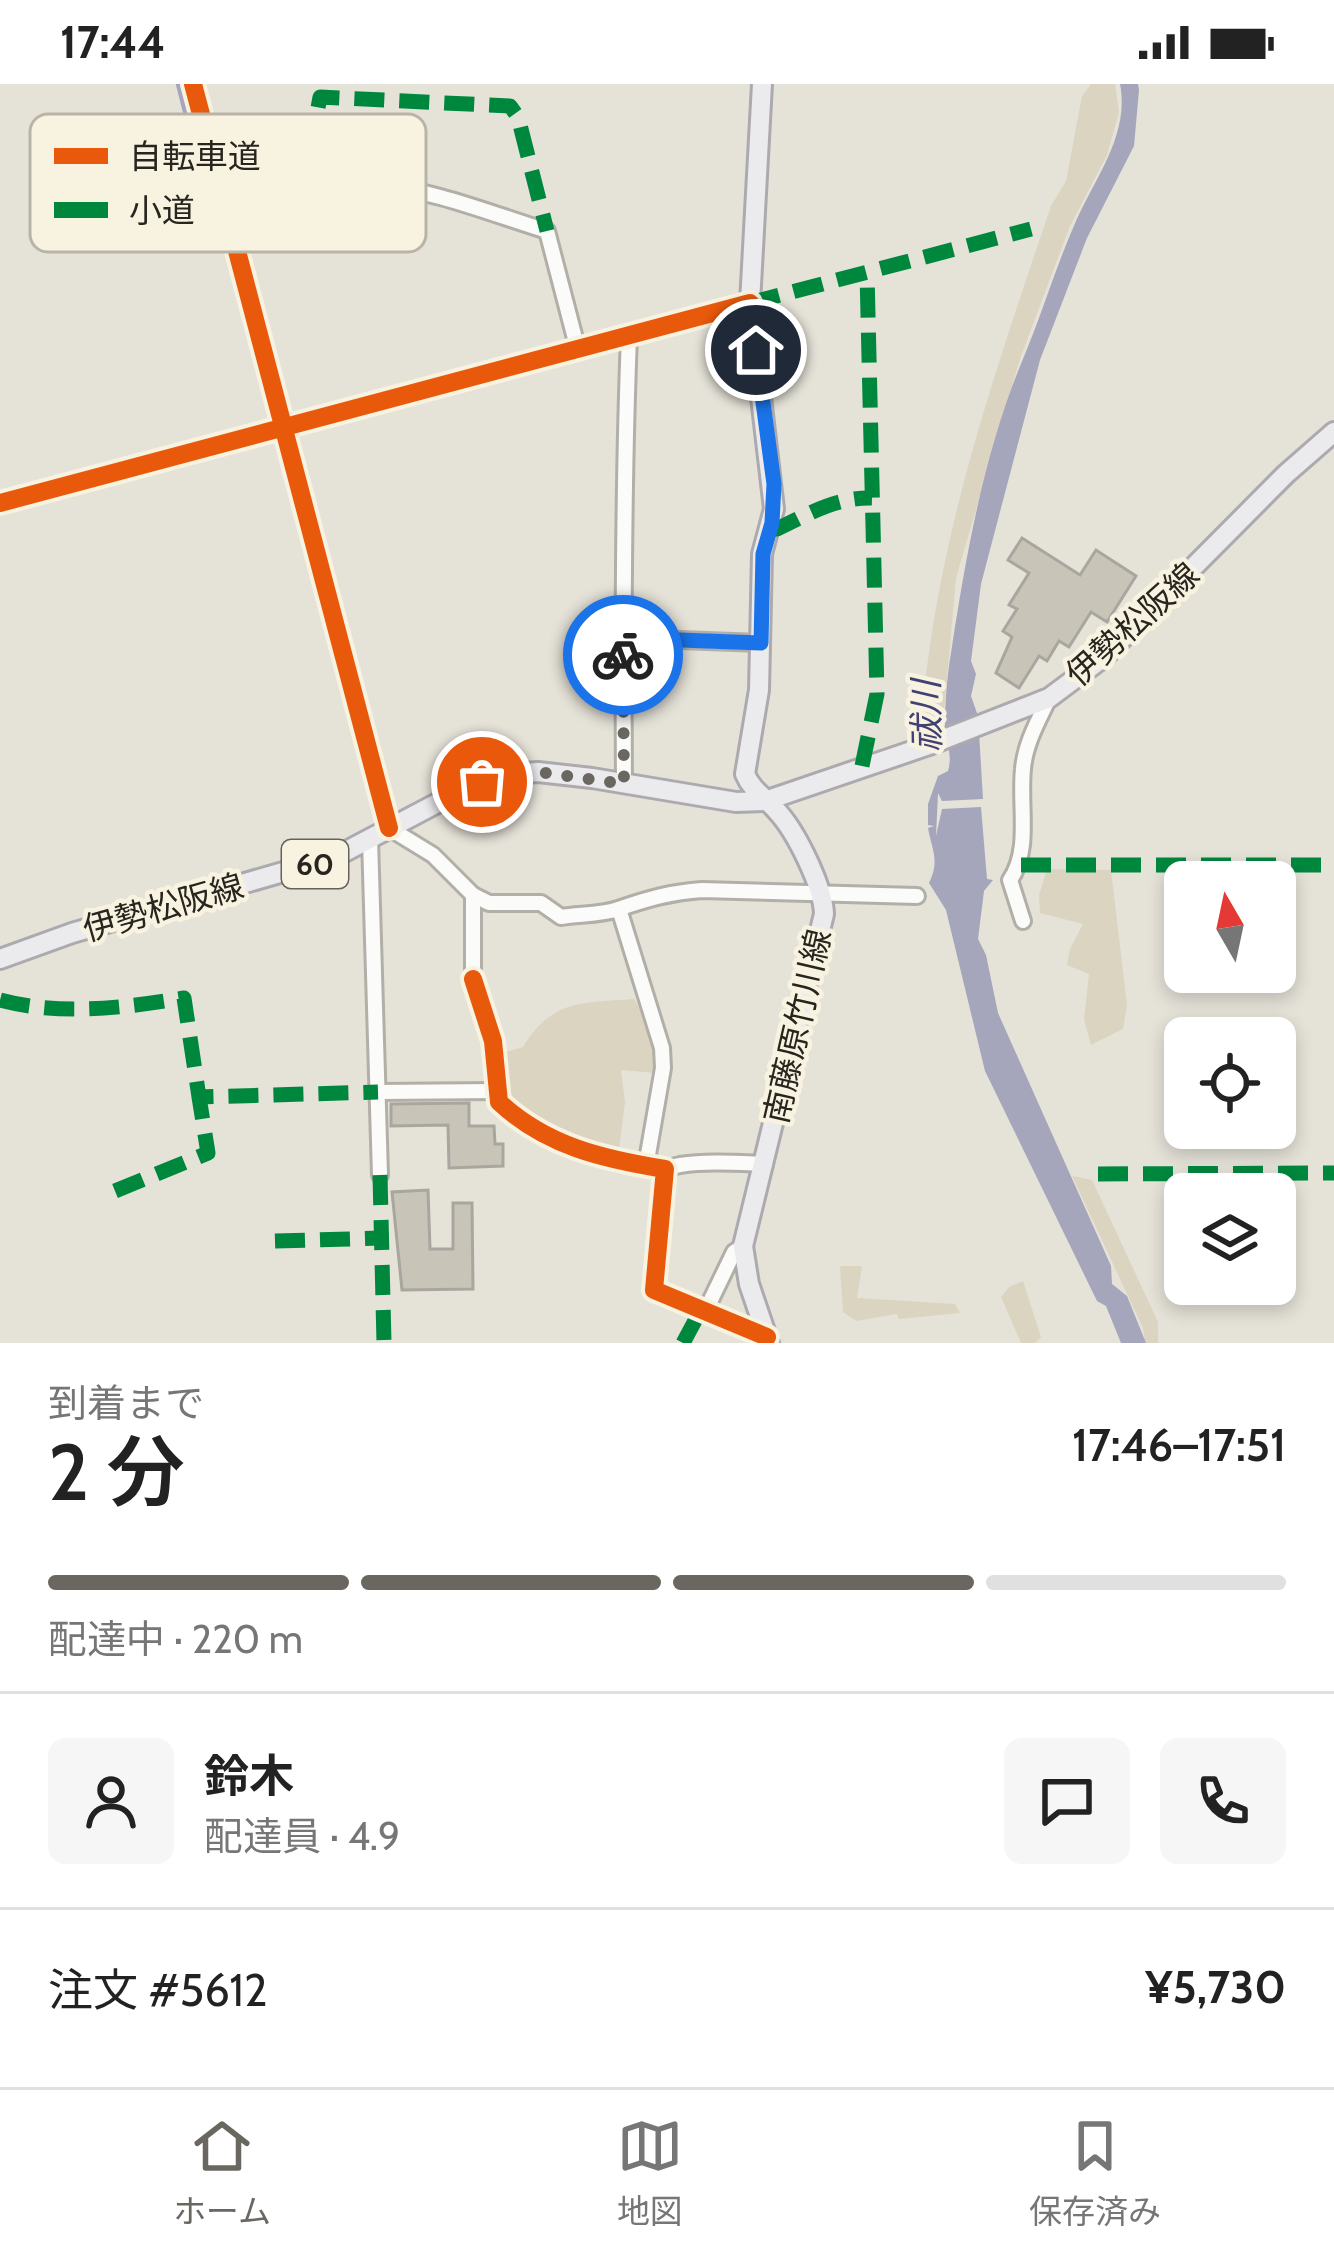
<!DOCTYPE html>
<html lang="ja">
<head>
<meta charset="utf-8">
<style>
  body { margin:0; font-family:Cabin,"Noto Sans JP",sans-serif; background:#f6f6f6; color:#222; height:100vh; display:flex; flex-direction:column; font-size:45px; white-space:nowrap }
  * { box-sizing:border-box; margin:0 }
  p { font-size:39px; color:#767676 }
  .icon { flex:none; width:66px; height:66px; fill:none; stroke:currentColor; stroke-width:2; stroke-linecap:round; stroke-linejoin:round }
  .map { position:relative; height:1259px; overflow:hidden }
  .sheet { display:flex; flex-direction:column; background:#fff; flex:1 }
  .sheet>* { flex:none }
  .needle { width:78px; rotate:351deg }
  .tools { position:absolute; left:1164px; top:777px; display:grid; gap:24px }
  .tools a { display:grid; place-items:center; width:132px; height:132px; border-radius:18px; background:#fff; box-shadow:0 6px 18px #0003; font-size:60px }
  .pin { position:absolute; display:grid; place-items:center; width:102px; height:102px; color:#fff; margin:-51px; border:6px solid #fff; border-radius:50%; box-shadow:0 3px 12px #0007 }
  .courier { position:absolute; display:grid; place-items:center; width:120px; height:120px; margin:-60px; border:9px solid #1a73e8; border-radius:50%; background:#fff; color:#222; box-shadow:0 3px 15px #0007 }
  .head em { font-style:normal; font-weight:600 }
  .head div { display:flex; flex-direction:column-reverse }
  .head { display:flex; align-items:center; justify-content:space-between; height:204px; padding:0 48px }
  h1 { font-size:78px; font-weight:600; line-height:90px }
  .bar { display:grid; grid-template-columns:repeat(4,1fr); gap:18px 12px; align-content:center; height:144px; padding:0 48px }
  .bar i { height:15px; border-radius:9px; background:#e0e0e0 }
  .bar .current { background:#6a6760 }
  .bar p { grid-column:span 4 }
  .line { display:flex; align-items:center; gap:30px; padding:0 48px; border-top:3px solid #e0e0e0 }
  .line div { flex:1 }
  .round { display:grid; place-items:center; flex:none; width:126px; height:126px; border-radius:18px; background:#f6f6f6 }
  .status { display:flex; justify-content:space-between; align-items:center; height:84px; padding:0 60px; background:#fff; direction:ltr }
  .status svg { height:33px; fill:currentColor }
  .tab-bar { display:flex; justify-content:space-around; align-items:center; height:168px; border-top:3px solid #e0e0e0; background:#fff; font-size:33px; color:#767676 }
  .tab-bar a { display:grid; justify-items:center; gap:6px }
  .tab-bar .current { color:#6a6760 }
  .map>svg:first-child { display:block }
  .green { fill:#dbd4c1 }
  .water { fill:#a5a5bb }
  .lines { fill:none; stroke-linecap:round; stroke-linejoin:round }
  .stream { stroke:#a5a5bb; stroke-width:4.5 }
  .building { fill:#c8c4b8; stroke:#a8a69f; stroke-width:3 }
  .minor-casing { stroke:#b2afa8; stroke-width:20 }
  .major-casing { stroke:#acaaae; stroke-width:24 }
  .minor { stroke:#fbfbf9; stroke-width:14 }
  .major { stroke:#ebeaed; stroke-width:18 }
  .quiet { stroke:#00873e; stroke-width:15; stroke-dasharray:30 15; stroke-linecap:butt }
  .cycleway-casing { stroke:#f8f2e0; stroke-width:26 }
  .cycleway { stroke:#e8590c; stroke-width:18 }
  .done { stroke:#6a6760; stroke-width:12; stroke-dasharray:0 21.6 }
  .route { stroke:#1a73e8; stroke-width:15 }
  .labels { text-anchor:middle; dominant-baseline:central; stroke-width:9; stroke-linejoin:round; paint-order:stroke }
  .shield { fill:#f8f2e0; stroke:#666259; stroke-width:3 }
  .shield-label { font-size:30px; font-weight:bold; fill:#28251f }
  .street-label { font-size:33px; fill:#28251f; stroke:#f8f2e0 }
  .water-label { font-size:36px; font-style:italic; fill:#434174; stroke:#f8f2e0 }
  .key { fill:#f8f2e0; stroke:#bab4a6; stroke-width:3 }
  .key-label { font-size:33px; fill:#28251f }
</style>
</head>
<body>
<div class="status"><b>17:44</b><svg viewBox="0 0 49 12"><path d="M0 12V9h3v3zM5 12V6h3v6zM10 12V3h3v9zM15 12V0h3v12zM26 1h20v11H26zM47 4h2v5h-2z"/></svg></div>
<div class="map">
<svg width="1334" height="1259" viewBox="0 0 1334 1259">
  <rect width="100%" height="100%" fill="#e5e2d8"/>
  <g class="green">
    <path d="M1091,0H1115L1119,28L1107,71L1070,142L1020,275L956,494L943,639L921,646C933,464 993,294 1051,122L1066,97L1082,12Z"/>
    <path d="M1047,785L1111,786L1127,921L1123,945L1091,961L1084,935L1089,890L1067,881L1070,865L1083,840L1040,829L1039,811Z"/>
    <path d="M634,915L649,941L655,989L621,986L625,1018L619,1066L553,1051L505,1014L506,968L523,963C552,915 583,919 634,915Z"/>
    <path d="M1072,1092L1092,1096L1158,1238V1259H1145L1143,1244Z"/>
    <path d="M840,1182H862L857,1214L955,1220L960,1229L899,1235L897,1230L856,1237L843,1228Z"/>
    <path d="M1023,1197L1041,1253L1035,1259H1021L1001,1213L1009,1203Z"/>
  </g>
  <path class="water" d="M1120,0H1138L1139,6L1134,62L1087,154L1040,276L981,500L971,577L976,590L971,612L978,632L983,715L942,717L938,709L936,752L942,725L981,723L987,795L993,796L984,807L978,855L986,871L998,929L1111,1182L1112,1200L1127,1212L1146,1259H1121L1106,1222L1097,1217L985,987L946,826L929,799C940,777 932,766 928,744L934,742L928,741V720L938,692L948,687C953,671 946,659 945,642C945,619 947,592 951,569C966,471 984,368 1023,275C1042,230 1056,182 1076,137C1095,94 1130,50 1120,0Z"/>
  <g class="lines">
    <path class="stream" d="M178,0L213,137"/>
  </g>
  <g class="building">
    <path d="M1022,454L1080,491L1096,466L1136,492L1107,538L1091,528L1069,563L1059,557L1047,577L1039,572L1019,604L996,589L1012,553L1003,547L1017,525L1009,521L1029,489L1008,476Z"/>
    <path d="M469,1019V1042H494L495,1060H503V1082L449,1084L448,1041L391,1042V1020Z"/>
    <path d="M428,1106L430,1165H453V1119H472L473,1205L402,1206L392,1108Z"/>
  </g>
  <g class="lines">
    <defs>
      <g id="minor">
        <path d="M193,0L389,744L433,771L473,811V895L493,957L499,1018C541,1057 604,1083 662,1084C673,1085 669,1083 680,1081C707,1077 737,1079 765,1080"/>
        <path d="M227,135C274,120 325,98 374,101C432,105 492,130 547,147L578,266"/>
        <path d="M0,419L750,219"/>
        <path d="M626,554L761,559"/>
        <path d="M624,700C623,551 623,402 629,253"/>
        <path d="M370,755L380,1091"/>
        <path d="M473,811L489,819H541L561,833C579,830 601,831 618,825C647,815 671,808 702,806L917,812"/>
        <path d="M619,825L662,964L663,984L646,1082"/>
        <path d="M1023,837L1010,796C1031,766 1019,722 1023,685C1025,660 1038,637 1049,614"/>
        <path d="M378,1008L496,1007"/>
        <path d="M665,1085L654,1206L767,1253"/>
        <path d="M706,1226L734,1168L743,1162"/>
      </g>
      <g id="major">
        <path d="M762,0L750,219L774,425L762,470L759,606L745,690C752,707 765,713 776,726C796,747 823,802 824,830L743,1162L749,1200L769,1259"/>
        <path d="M0,875L72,849L335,773L462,706L510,690L538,688L592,694L736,718L765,717L929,661L1049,614L1104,573L1286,390L1334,348"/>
      </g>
    </defs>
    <use href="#minor" class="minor-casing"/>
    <use href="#major" class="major-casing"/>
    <use href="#minor" class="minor"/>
    <use href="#major" class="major"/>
    <g class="quiet">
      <path d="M302,112L320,13L510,22L518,33L547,147"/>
      <path d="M750,219L1031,145"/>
      <path d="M771,442L777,445C808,430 837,413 872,414"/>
      <path d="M862,682L877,610L867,189"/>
      <path d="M1021,781H1334"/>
      <path d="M0,916C60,932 123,924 184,914L199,1013L378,1008"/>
      <path d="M1098,1090L1334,1089"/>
      <path d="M380,1091L384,1259"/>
      <path d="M115,1107L208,1069L199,1013"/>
      <path d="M275,1157L381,1154"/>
      <path d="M683,1259L697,1233L706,1226"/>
    </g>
    <defs>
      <g id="cycleway">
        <path d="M193,0L389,744"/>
        <path d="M0,419L750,219"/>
        <path d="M473,895L493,957L499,1018C546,1062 603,1075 665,1085L654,1206L767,1253"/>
      </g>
    </defs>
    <use href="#cycleway" class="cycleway-casing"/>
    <use href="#cycleway" class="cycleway"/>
  </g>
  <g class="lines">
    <path class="done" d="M482,698L538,688L624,700L623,571"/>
    <path class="route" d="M623,571L626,554L761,559L763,470L772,439L774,400L756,266"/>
  </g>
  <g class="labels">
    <rect class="shield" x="282" y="756" width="66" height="48" rx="9"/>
    <g class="shield-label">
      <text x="315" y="780">60</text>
    </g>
    <g class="street-label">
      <text transform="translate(1132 540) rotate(-42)">伊勢松阪線</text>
      <text transform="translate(163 823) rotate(-16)">伊勢松阪線</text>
      <text transform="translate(797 942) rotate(-77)">南藤原竹川線</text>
    </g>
    <g class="water-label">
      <text transform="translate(926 632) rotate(-91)">祓川</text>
    </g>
  </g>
  <rect x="30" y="30" width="396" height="138" rx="18" class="key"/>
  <rect x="54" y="64" width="54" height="16" fill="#e8590c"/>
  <rect x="54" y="118" width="54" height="16" fill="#00873e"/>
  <g class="key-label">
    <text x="129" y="84">自転車道</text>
    <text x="129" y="138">小道</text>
  </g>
</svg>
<div class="tools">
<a><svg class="needle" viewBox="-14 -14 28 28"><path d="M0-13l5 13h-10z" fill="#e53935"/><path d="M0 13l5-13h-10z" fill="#767676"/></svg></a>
<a><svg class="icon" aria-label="locate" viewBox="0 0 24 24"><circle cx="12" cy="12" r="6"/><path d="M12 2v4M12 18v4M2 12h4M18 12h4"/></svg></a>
<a><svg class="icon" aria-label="layers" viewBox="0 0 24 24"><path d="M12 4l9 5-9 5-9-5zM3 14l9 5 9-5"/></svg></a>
</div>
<div class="pin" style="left:482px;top:698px;background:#ea580c"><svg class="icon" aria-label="bag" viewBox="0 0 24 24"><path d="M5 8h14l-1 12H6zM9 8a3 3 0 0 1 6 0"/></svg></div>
<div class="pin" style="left:756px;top:266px;background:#1f2937"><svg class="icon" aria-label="home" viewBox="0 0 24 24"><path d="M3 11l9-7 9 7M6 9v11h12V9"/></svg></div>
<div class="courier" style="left:623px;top:571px"><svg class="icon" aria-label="bike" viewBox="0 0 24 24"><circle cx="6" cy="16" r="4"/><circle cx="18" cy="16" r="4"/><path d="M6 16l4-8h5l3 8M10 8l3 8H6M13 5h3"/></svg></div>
</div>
<section class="sheet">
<div class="head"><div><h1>2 分</h1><p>到着まで</p></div><em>17:46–17:51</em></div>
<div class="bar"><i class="current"></i><i class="current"></i><i class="current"></i><i></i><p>配達中 · 220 m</p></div>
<div class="line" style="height:216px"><a class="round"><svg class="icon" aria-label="person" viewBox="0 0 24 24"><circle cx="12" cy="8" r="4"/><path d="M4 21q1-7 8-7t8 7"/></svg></a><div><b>鈴木</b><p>配達員 · 4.9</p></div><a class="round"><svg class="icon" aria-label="chat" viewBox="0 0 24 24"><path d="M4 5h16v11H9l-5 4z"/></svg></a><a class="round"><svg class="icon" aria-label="phone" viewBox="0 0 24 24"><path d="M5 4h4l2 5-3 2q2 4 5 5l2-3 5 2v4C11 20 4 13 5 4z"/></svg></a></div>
<div class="line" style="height:156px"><div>注文 #5612</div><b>¥5,730</b></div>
</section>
<nav class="tab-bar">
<a class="current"><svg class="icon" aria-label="home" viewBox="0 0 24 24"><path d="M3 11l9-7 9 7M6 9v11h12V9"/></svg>ホーム</a>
<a><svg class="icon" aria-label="map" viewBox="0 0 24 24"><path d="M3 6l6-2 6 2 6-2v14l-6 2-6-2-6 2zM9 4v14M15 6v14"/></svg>地図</a>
<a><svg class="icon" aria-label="saved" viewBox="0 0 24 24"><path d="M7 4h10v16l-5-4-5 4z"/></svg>保存済み</a>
</nav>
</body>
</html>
